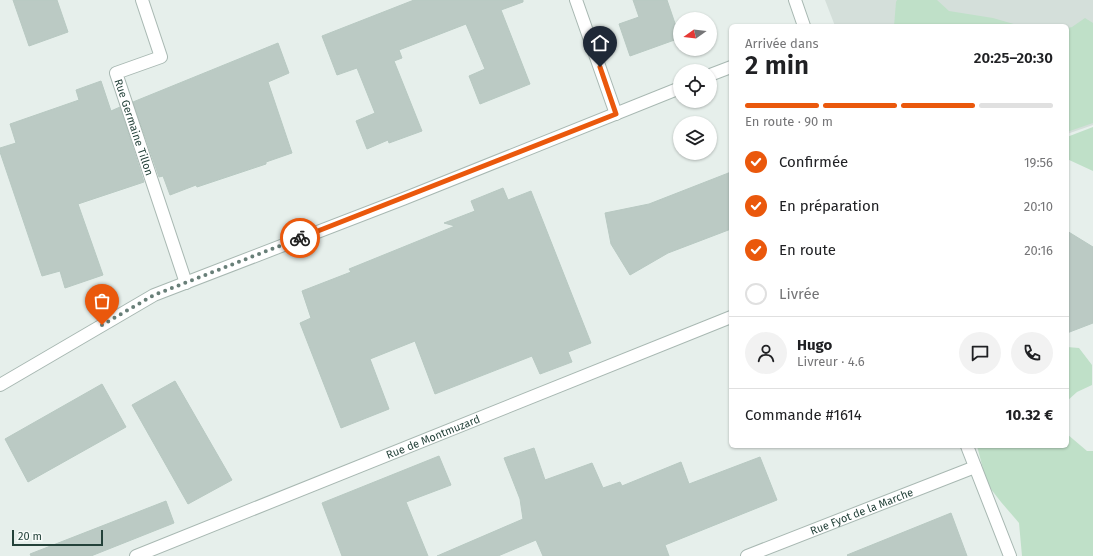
<!DOCTYPE html>
<html lang="fr">
<head>
<meta charset="utf-8">
<style>
  body { margin:0; font-family:"Fira Sans",sans-serif; background:#f2f2f2; color:#202124; height:100vh; display:flex; flex-direction:column; font-size:15px; white-space:nowrap }
  * { box-sizing:border-box; margin:0 }
  p { font-size:13px; color:#757577 }
  .icon { flex:none; width:22px; height:22px; fill:none; stroke:currentColor; stroke-width:2; stroke-linecap:round; stroke-linejoin:round }
  .map { position:relative; flex:1; overflow:hidden }
  .drawer { position:absolute; left:729px; top:24px; width:340px; height:424px; display:flex; flex-direction:column; background:#fff; border-radius:6px; box-shadow:0 1px 3px #0004 }
  .drawer>* { flex:none }
  .needle { width:26px; rotate:256deg }
  .buttons { position:absolute; left:673px; top:12px; display:grid; gap:8px }
  .buttons a { display:grid; place-items:center; width:44px; height:44px; border-radius:50%; background:#fff; box-shadow:0 1px 3px #0004; font-size:20px }
  .scale { position:absolute; left:12px; bottom:10px; width:91px; box-sizing:border-box; padding-left:4px; border:2px solid #24423a; border-top:0; font-size:11px; line-height:14px; white-space:nowrap; color:#24423a; -webkit-text-stroke:3px #f7fbf9; paint-order:stroke }
  .pin { position:absolute; display:grid; place-items:center; width:34px; height:34px; color:#fff; margin:-41px -17px; border-radius:50% 50% 50% 0; rotate:-45deg; box-shadow:0 0 4px #0007 }
  .pin .icon { rotate:45deg }
  .courier { position:absolute; display:grid; place-items:center; width:40px; height:40px; margin:-20px; border:3px solid #ea580c; border-radius:50%; background:#fff; color:#222; box-shadow:0 1px 5px #0007 }
  .overview em { font-style:normal; font-weight:600 }
  .overview div { display:flex; flex-direction:column-reverse }
  .overview { display:flex; align-items:center; justify-content:space-between; height:68px; padding:0 16px }
  h1 { font-size:26px; font-weight:600; line-height:30px }
  .bar { display:grid; grid-template-columns:repeat(4,1fr); gap:6px 4px; align-content:center; height:48px; padding:0 16px }
  .bar i { height:5px; border-radius:3px; background:#e0e0e0 }
  .bar .on { background:#ea580c }
  .bar p { grid-column:span 4 }
  .line { display:flex; align-items:center; gap:10px; padding:0 16px; border-top:1px solid #e0e0e0 }
  .line div { flex:1 }
  .round { display:grid; place-items:center; flex:none; width:42px; height:42px; border-radius:21px; background:#f2f2f2 }
  ol { padding:0 16px; list-style:none }
  li { display:flex; align-items:center; gap:12px; height:44px }
  li p { margin-inline-start:auto }
  li .icon { padding:4px; border-radius:50%; background:#ea580c; color:#fff; stroke-width:4 }
  li:last-child { color:#757577 }
  li i { width:22px; height:22px; border:2px solid #e0e0e0; border-radius:50% }
  .map>svg:first-child { display:block }
  .built { fill:#d4dfda }
  .green { fill:#bfe0c8 }
  .building { fill:#bbcac4; stroke:#b8c9c2 }
  .lines { fill:none; stroke-linecap:round; stroke-linejoin:round }
  .minor-casing { stroke:#a8b8b2; stroke-width:14 }
  .minor { stroke:#fff; stroke-width:12 }
  .done { stroke:#687f78; stroke-width:4; stroke-dasharray:0 7.2 }
  .route { stroke:#ea580c; stroke-width:5 }
  .labels { text-anchor:middle; dominant-baseline:central; stroke-width:3; stroke-linejoin:round; paint-order:stroke }
  .street-label { font-size:11px; fill:#24423a; stroke:#f7fbf9 }
</style>
</head>
<body>
<div class="map">
<svg width="1093" height="556" viewBox="0 0 1093 556">
  <rect width="100%" height="100%" fill="#e6efeb"/>
  <path class="built" d="M825,0H1093V125L1067,134V26H835Z"/>
  <g class="green">
    <path d="M897,0H937L949,11L993,18L1021,26H894L896,2Z"/>
    <path d="M1085,18L1093,23V123L1067,132V28L1072,27Z"/>
    <path d="M1093,127V171L1067,159V137Z"/>
    <path d="M1067,347L1079,348L1092,365V385L1077,392L1067,401Z"/>
    <path d="M1067,434L1087,451H1093V556H1022L1019,523L1001,502L987,484L977,446H1067Z"/>
  </g>
  <g class="building">
    <path d="M13,0H57L68,32L29,46Z"/>
    <path d="M414,0H523V2L501,10L530,84L480,104L469,76L485,69L466,24L399,50L402,58L394,61L422,131L389,143L388,140L367,149L356,121L375,113L357,68L337,75L322,36Z"/>
    <path d="M633,0H667L680,38L630,56L619,24L639,17Z"/>
    <path d="M278,43L289,73L268,82L292,153L266,162V164L197,187L196,185L170,195L163,176L159,177L133,102Z"/>
    <path d="M101,81L111,111L120,107L144,182L78,204L103,275L65,288L60,271L42,276L0,152V148L16,143L10,124L79,100L76,90Z"/>
    <path d="M731,172V229L668,253L630,275L611,244L605,213L649,204Z"/>
    <path d="M503,188L508,200L531,191L591,343L568,352L572,362L540,374L532,356L435,394L415,341L370,359L389,409L341,428L300,323L311,318L302,291L351,272L349,269L455,226L444,223L475,211L471,201Z"/>
    <path d="M1067,231L1093,247V323L1067,333Z"/>
    <path d="M175,381L232,480L188,504L132,405Z"/>
    <path d="M102,384L126,427L28,482L5,439Z"/>
    <path d="M534,448L545,480L592,463L603,488L620,482L622,486L681,462L689,484L760,457L777,500L665,545L669,556H543L536,540L498,556H437L523,519L520,499L504,458Z"/>
    <path d="M439,456L451,485L406,502L428,556H342L322,503Z"/>
    <path d="M166,501L174,523L91,556H31L30,554Z"/>
    <path d="M951,513L967,556H848L847,555Z"/>
  </g>
  <g class="lines">
    <defs>
      <g id="minor">
        <path id="s1" d="M142,0L161,57L116,73L186,283"/>
        <path d="M576,0L616,114"/>
        <path d="M795,0L804,26"/>
        <path d="M710,75L731,67"/>
        <path d="M0,385L154,295L403,199L680,88"/>
        <path d="M967,446L1010,556"/>
        <path id="s2" d="M136,556L731,317"/>
        <path id="s3" d="M747,556L975,467"/>
      </g>
    </defs>
    <use href="#minor" class="minor-casing"/>
    <use href="#minor" class="minor"/>
  </g>
  <g class="lines">
    <path class="done" d="M102,325L154,295L300,238"/>
    <path class="route" d="M300,238L616,114L600,67"/>
  </g>
  <g class="labels">
    <g class="street-label">
      <text stroke="none"><textPath href="#s1" startOffset="165">Rue Germaine Tillon</textPath></text>
      <text stroke="none"><textPath href="#s2" startOffset="320">Rue de Montmuzard</textPath></text>
      <text stroke="none"><textPath href="#s3" startOffset="123">Rue Fyot de la Marche</textPath></text>
    </g>
  </g>
</svg>
<div class="buttons">
<a><svg class="needle" viewBox="-14 -14 28 28"><path d="M0-13l5 13h-10z" fill="#e53935"/><path d="M0 13l5-13h-10z" fill="#757577"/></svg></a>
<a><svg class="icon" aria-label="locate" viewBox="0 0 24 24"><circle cx="12" cy="12" r="6"/><path d="M12 2v4M12 18v4M2 12h4M18 12h4"/></svg></a>
<a><svg class="icon" aria-label="layers" viewBox="0 0 24 24"><path d="M12 4l9 5-9 5-9-5zM3 14l9 5 9-5"/></svg></a>
</div>
<div class="scale">20 m</div>
<div class="pin" style="left:102px;top:325px;background:#ea580c"><svg class="icon" aria-label="bag" viewBox="0 0 24 24"><path d="M5 8h14l-1 12H6zM9 8a3 3 0 0 1 6 0"/></svg></div>
<div class="pin" style="left:600px;top:67px;background:#1f2937"><svg class="icon" aria-label="home" viewBox="0 0 24 24"><path d="M3 11l9-7 9 7M6 9v11h12V9"/></svg></div>
<div class="courier" style="left:300px;top:238px"><svg class="icon" aria-label="bike" viewBox="0 0 24 24"><circle cx="6" cy="16" r="4"/><circle cx="18" cy="16" r="4"/><path d="M6 16l4-8h5l3 8M10 8l3 8H6M13 5h3"/></svg></div>
<section class="drawer">
<div class="overview"><div><h1>2 min</h1><p>Arrivée dans</p></div><em>20:25–20:30</em></div>
<div class="bar"><i class="on"></i><i class="on"></i><i class="on"></i><i></i><p>En route · 90 m</p></div>
<ol>
<li><svg class="icon" aria-label="check" viewBox="0 0 24 24"><path d="M5 12l5 5 9-10"/></svg>Confirmée<p>19:56</p></li>
<li><svg class="icon" aria-label="check" viewBox="0 0 24 24"><path d="M5 12l5 5 9-10"/></svg>En préparation<p>20:10</p></li>
<li><svg class="icon" aria-label="check" viewBox="0 0 24 24"><path d="M5 12l5 5 9-10"/></svg>En route<p>20:16</p></li>
<li><i></i>Livrée</li>
</ol>
<div class="line" style="height:72px"><a class="round"><svg class="icon" aria-label="person" viewBox="0 0 24 24"><circle cx="12" cy="8" r="4"/><path d="M4 21q1-7 8-7t8 7"/></svg></a><div><b>Hugo</b><p>Livreur · 4.6</p></div><a class="round"><svg class="icon" aria-label="chat" viewBox="0 0 24 24"><path d="M4 5h16v11H9l-5 4z"/></svg></a><a class="round"><svg class="icon" aria-label="phone" viewBox="0 0 24 24"><path d="M5 4h4l2 5-3 2q2 4 5 5l2-3 5 2v4C11 20 4 13 5 4z"/></svg></a></div>
<div class="line" style="height:52px"><div>Commande #1614</div><b>10.32 €</b></div>
</section>
</div>
</body>
</html>
